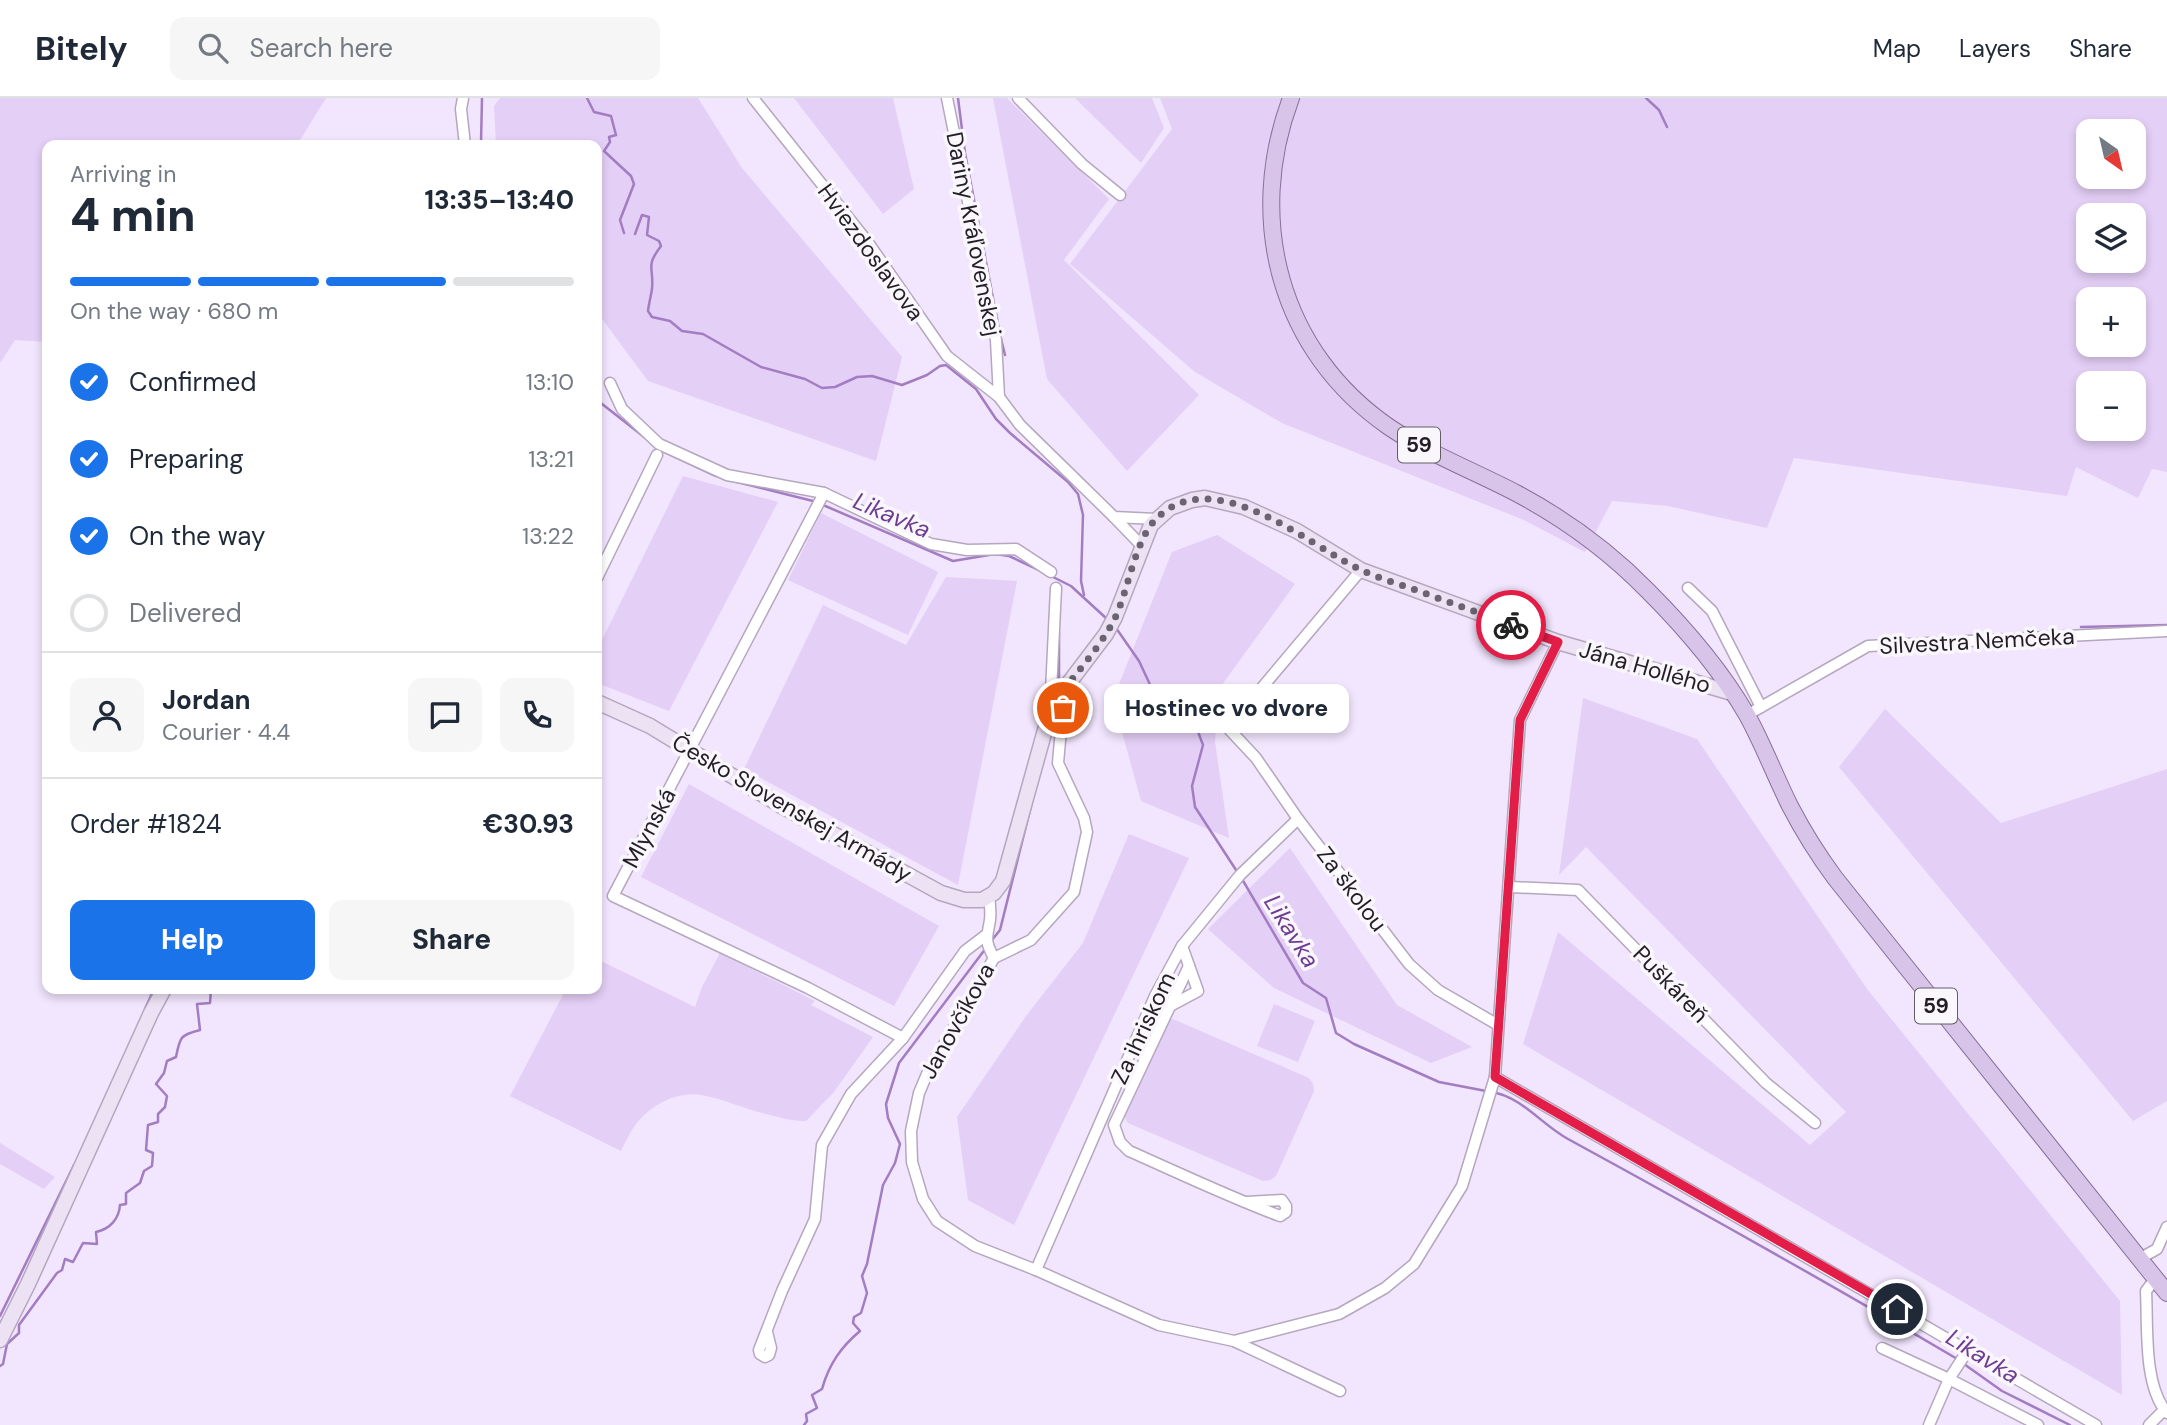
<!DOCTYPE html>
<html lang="en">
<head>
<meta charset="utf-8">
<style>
  body { margin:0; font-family:"DM Sans",sans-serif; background:#f6f6f7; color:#1f2937; height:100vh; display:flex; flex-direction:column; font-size:26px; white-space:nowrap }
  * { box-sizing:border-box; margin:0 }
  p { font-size:23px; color:#747a83 }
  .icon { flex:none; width:38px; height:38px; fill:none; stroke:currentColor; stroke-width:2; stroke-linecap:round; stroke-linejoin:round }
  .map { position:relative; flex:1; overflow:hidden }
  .side { position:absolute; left:42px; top:42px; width:560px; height:854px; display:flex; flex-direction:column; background:#fff; border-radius:14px; box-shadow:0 4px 10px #0003 }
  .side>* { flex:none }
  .needle { width:46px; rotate:146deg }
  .fabs { position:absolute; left:2076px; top:21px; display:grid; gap:14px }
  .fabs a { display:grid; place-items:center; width:70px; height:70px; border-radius:14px; background:#fff; box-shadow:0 4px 10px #0003; font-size:35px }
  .pin { position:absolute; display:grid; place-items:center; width:60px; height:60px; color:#fff; margin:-30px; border:4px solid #fff; border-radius:50%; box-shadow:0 2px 7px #0007 }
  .courier { position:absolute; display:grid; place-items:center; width:70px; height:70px; margin:-35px; border:5px solid #e11d48; border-radius:50%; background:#fff; color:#222; box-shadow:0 2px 9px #0007 }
  .bubble { position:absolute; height:49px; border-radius:14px; background:#fff; box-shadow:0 4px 10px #0003; font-size:23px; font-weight:800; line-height:49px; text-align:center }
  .head em { font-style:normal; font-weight:800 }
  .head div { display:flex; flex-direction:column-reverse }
  .head { display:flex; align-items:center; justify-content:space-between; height:119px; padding:0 28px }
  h1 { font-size:46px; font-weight:800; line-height:52px }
  .bar { display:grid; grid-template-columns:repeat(4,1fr); gap:10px 7px; align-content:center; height:84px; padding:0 28px }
  .bar i { height:9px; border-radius:5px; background:#e0e1e3 }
  .bar .on { background:#1a73e8 }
  .bar p { grid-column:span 4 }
  .line { display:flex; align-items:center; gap:18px; padding:0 28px; border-top:2px solid #e0e1e3 }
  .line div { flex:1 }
  .round { display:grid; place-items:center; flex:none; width:74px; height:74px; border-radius:14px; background:#f6f6f7 }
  ol { padding:0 28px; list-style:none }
  li { display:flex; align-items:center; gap:21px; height:77px }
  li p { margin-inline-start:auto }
  li .icon { padding:7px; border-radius:50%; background:#1a73e8; color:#fff; stroke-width:4 }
  li:last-child { color:#747a83 }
  li i { width:38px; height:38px; border:4px solid #e0e1e3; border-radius:50% }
  .cta { display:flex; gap:14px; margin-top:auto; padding:14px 28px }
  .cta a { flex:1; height:80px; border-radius:14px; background:#1a73e8; color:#fff; font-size:28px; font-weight:800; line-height:80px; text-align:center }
  .cta a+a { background:#f6f6f7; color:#1f2937 }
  header { display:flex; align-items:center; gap:42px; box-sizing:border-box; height:98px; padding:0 35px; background:#fff; border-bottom:2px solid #e0e1e3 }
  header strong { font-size:33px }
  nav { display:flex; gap:38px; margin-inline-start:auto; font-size:24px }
  .search { width:490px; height:63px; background:#f6f6f7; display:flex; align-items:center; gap:18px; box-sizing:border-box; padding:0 24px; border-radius:14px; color:#747a83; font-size:26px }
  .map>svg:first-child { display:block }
  .green { fill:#e4cff6; fill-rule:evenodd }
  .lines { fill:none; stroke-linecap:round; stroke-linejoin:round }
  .stream { stroke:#a37dc2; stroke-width:2.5 }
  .street-casing { stroke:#b4a7be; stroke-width:13 }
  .secondary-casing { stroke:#b4a7be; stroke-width:17 }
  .primary-casing { stroke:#87709a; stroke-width:18 }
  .street { stroke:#fff; stroke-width:10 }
  .secondary { stroke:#ece2f4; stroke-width:14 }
  .primary { stroke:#d8c4e8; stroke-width:16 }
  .done { stroke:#6b6372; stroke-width:7; stroke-dasharray:0 12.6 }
  .route { stroke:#e11d48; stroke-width:9 }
  .labels { text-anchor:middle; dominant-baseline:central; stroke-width:7; stroke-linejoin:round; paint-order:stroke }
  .shield { fill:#faf7fc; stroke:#635e66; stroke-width:2 }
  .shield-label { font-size:21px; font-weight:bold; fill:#221d26 }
  .street-label { font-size:23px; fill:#221d26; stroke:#faf7fc }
  .water-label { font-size:24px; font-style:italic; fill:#6e3c90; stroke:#faf7fc }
</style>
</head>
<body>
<header>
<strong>Bitely</strong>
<div class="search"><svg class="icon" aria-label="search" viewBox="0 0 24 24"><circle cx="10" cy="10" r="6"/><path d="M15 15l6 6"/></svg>Search here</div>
<nav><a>Map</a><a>Layers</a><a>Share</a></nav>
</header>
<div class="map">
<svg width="2167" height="1327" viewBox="0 0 2167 1327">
  <rect width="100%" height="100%" fill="#f2e5fe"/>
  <g class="green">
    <path d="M0,0H326L297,47H47V244L15,242L0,265Z"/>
    <path d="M500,0H698L742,70L902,259L876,363L648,283L597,214V47H496L494,8Z"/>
    <path d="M794,0H893L914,91L883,116Z"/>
    <path d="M993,0H1007L1109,101L1064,162L1199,297L1127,373L1047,281Z"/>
    <path d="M1075,0H1152L1164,30L1141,65Z"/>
    <path d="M1160,0H2167V374L2152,371L2138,400L2076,369L2067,398L1794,360L1767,430L1668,408L1612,403L1585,454L1524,422L1282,325L1195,274L1070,166L1172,31ZM2088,33H2133V79H2088ZM2088,117H2133V163H2088ZM2088,201H2133V247H2088ZM2088,285H2133V331H2088Z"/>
    <path d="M683,378L778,404L669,613L597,585V552Z"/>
    <path d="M821,415L938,474L908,537L788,482Z"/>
    <path d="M1217,437L1295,486L1219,591L1215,644L1229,740L1141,703L1113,601L1172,454Z"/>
    <path d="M946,479L1017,483L958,787L744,671L823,507L906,547Z"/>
    <path d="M1583,600L1697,641L1867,891L2120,1203L2122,1297L1523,946L1558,834L1810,1047L1846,1014L1586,749L1559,777Z"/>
    <path d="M1885,611L2001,725L2167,671V1003L2133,1023L1839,669Z"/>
    <path d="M689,686L939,828L894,908L641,779Z"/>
    <path d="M1129,736L1189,760L1014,1127L968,1102L957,1019L1026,918L1083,845Z"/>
    <path d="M1290,750L1397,907L1472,949L1431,965L1274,890L1208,831Z"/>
    <path d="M720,855L815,903L811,907L873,939L834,994L806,1023C795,1023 785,1021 774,1018C750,1013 729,1003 706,998C679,991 649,1007 634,1029C629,1036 625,1045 621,1053L510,998L566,891H575L581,894L582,891H597V861L695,909L702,889Z"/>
    <path d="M1274,906L1315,923L1298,964L1257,948Z"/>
    <path d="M1173,921L1309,980L1313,986L1314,993L1276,1078L1270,1082L1263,1083L1128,1025L1124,1019L1123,1012L1166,922Z"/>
    <path d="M0,1045L55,1079L44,1091L0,1066Z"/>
  </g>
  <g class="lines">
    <g class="stream">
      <path d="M482,0L481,45L483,47"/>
      <path d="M587,0L594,14L611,18L616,37L609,39L610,44L604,53L631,78L634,86L620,122L624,135"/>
      <path d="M958,0L965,55L997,221"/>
      <path d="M1646,0L1659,12L1667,29"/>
      <path d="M635,136L642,117L649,119L647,137L659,143L661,148C645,169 654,168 652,191C651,198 649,205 648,213L652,219L670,223L682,233L703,236L761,269L805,281L822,290L835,289L857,279L872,278L902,287L927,277L940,268L946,267L976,291L996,321L1010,335L1068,384L1078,396L1083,417L1081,483L1084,497"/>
      <path d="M1001,241L1005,257"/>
      <path d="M597,302L648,342"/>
      <path d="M665,354L716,378"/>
      <path d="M725,381L817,404"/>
      <path d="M823,407L953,463L995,456L1009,458L1039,472"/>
      <path d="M1051,478L1071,488L1107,521"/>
      <path d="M2081,529L2167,527"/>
      <path d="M1116,530L1139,563L1153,593L1197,631L1203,647L1192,688L1195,709L1238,775"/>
      <path d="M1059,590V534"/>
      <path d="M1242,781L1303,885L1326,900L1336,935L1354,946L1439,984L1486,993"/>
      <path d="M992,842L1000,832L1031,708"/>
      <path d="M145,911L154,891"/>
      <path d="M1492,994C1522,999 1542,1027 1568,1041C1700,1113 1830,1186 1959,1262"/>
      <path d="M0,1218L74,1067"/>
      <path d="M1964,1266L2002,1293L2070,1327"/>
      <path d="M0,1268L3,1266L7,1246L19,1235V1227L57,1175L62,1172L65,1161L73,1164L83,1145L97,1146L96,1134C110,1131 119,1121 120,1107L126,1106V1095L140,1085L144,1073L152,1068L153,1055L146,1052L148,1027L158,1024V1016L165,1009L167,998L156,986L164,975L167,963L176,959C180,939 180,937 200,932L197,906L210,905L211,891"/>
      <path d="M804,1327L807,1323L806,1316L817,1310L812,1297L822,1291C829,1266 841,1249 860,1233L853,1225L854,1219L861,1215L867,1195L862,1178L867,1166L883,1087L895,1065L900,1046L888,1020L886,1006L899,965L986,850"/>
    </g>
    <defs>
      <g id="street">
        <path d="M463,0L461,11L465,47"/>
        <path d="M753,0L867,143L947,258L999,299L1020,327L1114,419L1156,421"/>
        <path d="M947,0L996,242L999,299"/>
        <path d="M1018,0L1082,66L1120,97"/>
        <path d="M610,285L622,311L659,346L727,377L824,395L613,798L808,890L903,940L965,853L986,837"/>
        <path d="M824,395L931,446L967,452L1016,451L1051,474"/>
        <path d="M1114,419L1141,447"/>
        <path d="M1361,472L1228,630L1256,660L1298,721L1409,866L1438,892L1498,927"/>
        <path d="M597,480L657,357"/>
        <path d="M1688,490L1712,513L1761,609"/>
        <path d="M1747,617L1868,548L2167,533"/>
        <path d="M1510,789L1578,792L1766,985L1815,1025"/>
        <path d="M989,798C990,806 991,814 990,822C987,840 984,842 994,860L927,976L919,995L911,1033L912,1064L923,1101L937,1123L975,1148L1036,1172L1159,1227L1234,1243L1340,1293"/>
        <path d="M994,860L1031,842L1074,794L1087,734L1084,720L1058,665L1063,609L1056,602L1051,593L1056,490"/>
        <path d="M1189,868L1114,1027L1120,1044L1129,1053C1179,1075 1229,1099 1280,1118L1286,1114V1108L1282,1102L1247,1104"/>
        <path d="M1170,908L1198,893L1182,848"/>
        <path d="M1495,979L2096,1327"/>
        <path d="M2139,1161L2157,1151L2167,1129"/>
        <path d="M1036,1172L1155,898L1182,848L1240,777L1298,721"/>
        <path d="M2155,1181L2146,1193C2148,1228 2143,1287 2167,1315"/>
        <path d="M767,1234L771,1250L769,1257L765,1259L760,1256L759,1252L782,1193L815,1121L822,1047L851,996L903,940"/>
        <path d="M1234,1243L1339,1216L1385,1190L1414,1166L1462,1088L1495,979L1520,622L1558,544"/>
        <path d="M1882,1250L1949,1281L1929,1327"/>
        <path d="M1968,1252L1949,1281L2038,1327"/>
        <path d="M2149,1327L2164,1312"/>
      </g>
      <g id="secondary">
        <path d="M597,604L650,628L780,707L941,795L964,802H982L994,795L1003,783L1045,632L1056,602L1106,536L1115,519L1151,427L1170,410L1192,402L1205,400L1244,409L1297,433L1361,472L1558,544L1732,595"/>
        <path d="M0,1242L28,1186L151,915L164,891"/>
      </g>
      <path id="primary" d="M1291,0C1245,122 1280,254 1389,329C1429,356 1474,373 1516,395C1565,421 1609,453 1648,493C1684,529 1721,572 1747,617C1763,646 1775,678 1790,708C1803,733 1818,757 1835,780L2167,1195"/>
    </defs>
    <use href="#street" class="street-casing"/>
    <use href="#secondary" class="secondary-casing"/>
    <use href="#primary" class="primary-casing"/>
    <use href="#street" class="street"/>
    <use href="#secondary" class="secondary"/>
    <use href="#primary" class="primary"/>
  </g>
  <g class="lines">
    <path class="done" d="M1063,610L1056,602C1075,576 1100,550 1115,520C1128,493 1135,443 1155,422C1212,362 1308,447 1361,472C1379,480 1398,486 1416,492C1448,504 1480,515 1511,527"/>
    <path class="route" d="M1511,527L1558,544L1520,622L1495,979L1897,1211"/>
  </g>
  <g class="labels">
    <g class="shield">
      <rect x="1398" y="329.5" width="42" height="35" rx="5"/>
      <rect x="1915" y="890.5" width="42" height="35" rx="5"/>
    </g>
    <g class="shield-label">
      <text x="1419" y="347">59</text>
      <text x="1936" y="908">59</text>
    </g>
    <g class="street-label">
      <text transform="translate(974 136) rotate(79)">Dariny Kráľovenskej</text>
      <text transform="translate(871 154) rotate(54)">Hviezdoslavova</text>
      <text transform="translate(1977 543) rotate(-3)">Silvestra Nemčeka</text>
      <text transform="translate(1645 569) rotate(16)">Jána Hollého</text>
      <text transform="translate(792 710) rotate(30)">Česko Slovenskej Armády</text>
      <text transform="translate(649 730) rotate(-62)">Mlynská</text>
      <text transform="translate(1352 791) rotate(53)">Za školou</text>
      <text transform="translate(1671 886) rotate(46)">Puškáreň</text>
      <text transform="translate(957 923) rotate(-61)">Janovčíkova</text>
      <text transform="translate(1143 930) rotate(-65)">Za ihriskom</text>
    </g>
    <g class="water-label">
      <text transform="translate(892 417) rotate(23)">Likavka</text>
      <text transform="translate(1292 833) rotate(58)">Likavka</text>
      <text transform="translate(1983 1258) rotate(32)">Likavka</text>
    </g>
  </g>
</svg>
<div class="fabs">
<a><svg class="needle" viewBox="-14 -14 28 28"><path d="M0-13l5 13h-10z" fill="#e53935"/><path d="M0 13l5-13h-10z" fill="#747a83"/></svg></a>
<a><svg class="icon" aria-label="layers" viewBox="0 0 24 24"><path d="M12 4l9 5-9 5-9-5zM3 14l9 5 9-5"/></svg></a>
<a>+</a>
<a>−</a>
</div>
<div class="pin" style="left:1063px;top:610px;background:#ea580c"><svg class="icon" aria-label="bag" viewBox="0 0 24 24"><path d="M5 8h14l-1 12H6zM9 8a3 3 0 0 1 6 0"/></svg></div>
<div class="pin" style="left:1897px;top:1211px;background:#1f2937"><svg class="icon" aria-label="home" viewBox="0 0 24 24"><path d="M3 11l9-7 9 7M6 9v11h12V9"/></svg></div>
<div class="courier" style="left:1511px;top:527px"><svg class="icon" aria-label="bike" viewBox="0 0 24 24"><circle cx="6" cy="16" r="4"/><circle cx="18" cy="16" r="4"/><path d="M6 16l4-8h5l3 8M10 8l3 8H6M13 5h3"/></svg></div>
<div class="bubble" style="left:1104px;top:586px;width:245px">Hostinec vo dvore</div>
<section class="side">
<div class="head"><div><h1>4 min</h1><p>Arriving in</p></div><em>13:35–13:40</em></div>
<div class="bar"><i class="on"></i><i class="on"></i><i class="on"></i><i></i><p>On the way · 680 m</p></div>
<ol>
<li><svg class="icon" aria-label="check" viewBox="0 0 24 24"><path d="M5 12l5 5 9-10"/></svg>Confirmed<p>13:10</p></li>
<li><svg class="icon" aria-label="check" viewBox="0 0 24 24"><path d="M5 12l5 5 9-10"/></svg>Preparing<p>13:21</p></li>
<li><svg class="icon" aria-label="check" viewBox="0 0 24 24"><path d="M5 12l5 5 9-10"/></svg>On the way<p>13:22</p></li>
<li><i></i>Delivered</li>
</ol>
<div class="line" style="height:126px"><a class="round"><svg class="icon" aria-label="person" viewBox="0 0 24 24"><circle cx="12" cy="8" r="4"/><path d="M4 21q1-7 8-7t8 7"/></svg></a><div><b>Jordan</b><p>Courier · 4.4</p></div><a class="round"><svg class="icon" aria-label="chat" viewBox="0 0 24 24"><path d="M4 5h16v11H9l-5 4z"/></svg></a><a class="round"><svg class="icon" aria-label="phone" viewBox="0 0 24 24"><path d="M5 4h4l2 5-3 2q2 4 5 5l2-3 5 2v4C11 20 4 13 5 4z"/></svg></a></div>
<div class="line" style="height:91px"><div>Order #1824</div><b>€30.93</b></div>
<div class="cta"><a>Help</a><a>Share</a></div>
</section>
</div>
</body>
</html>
